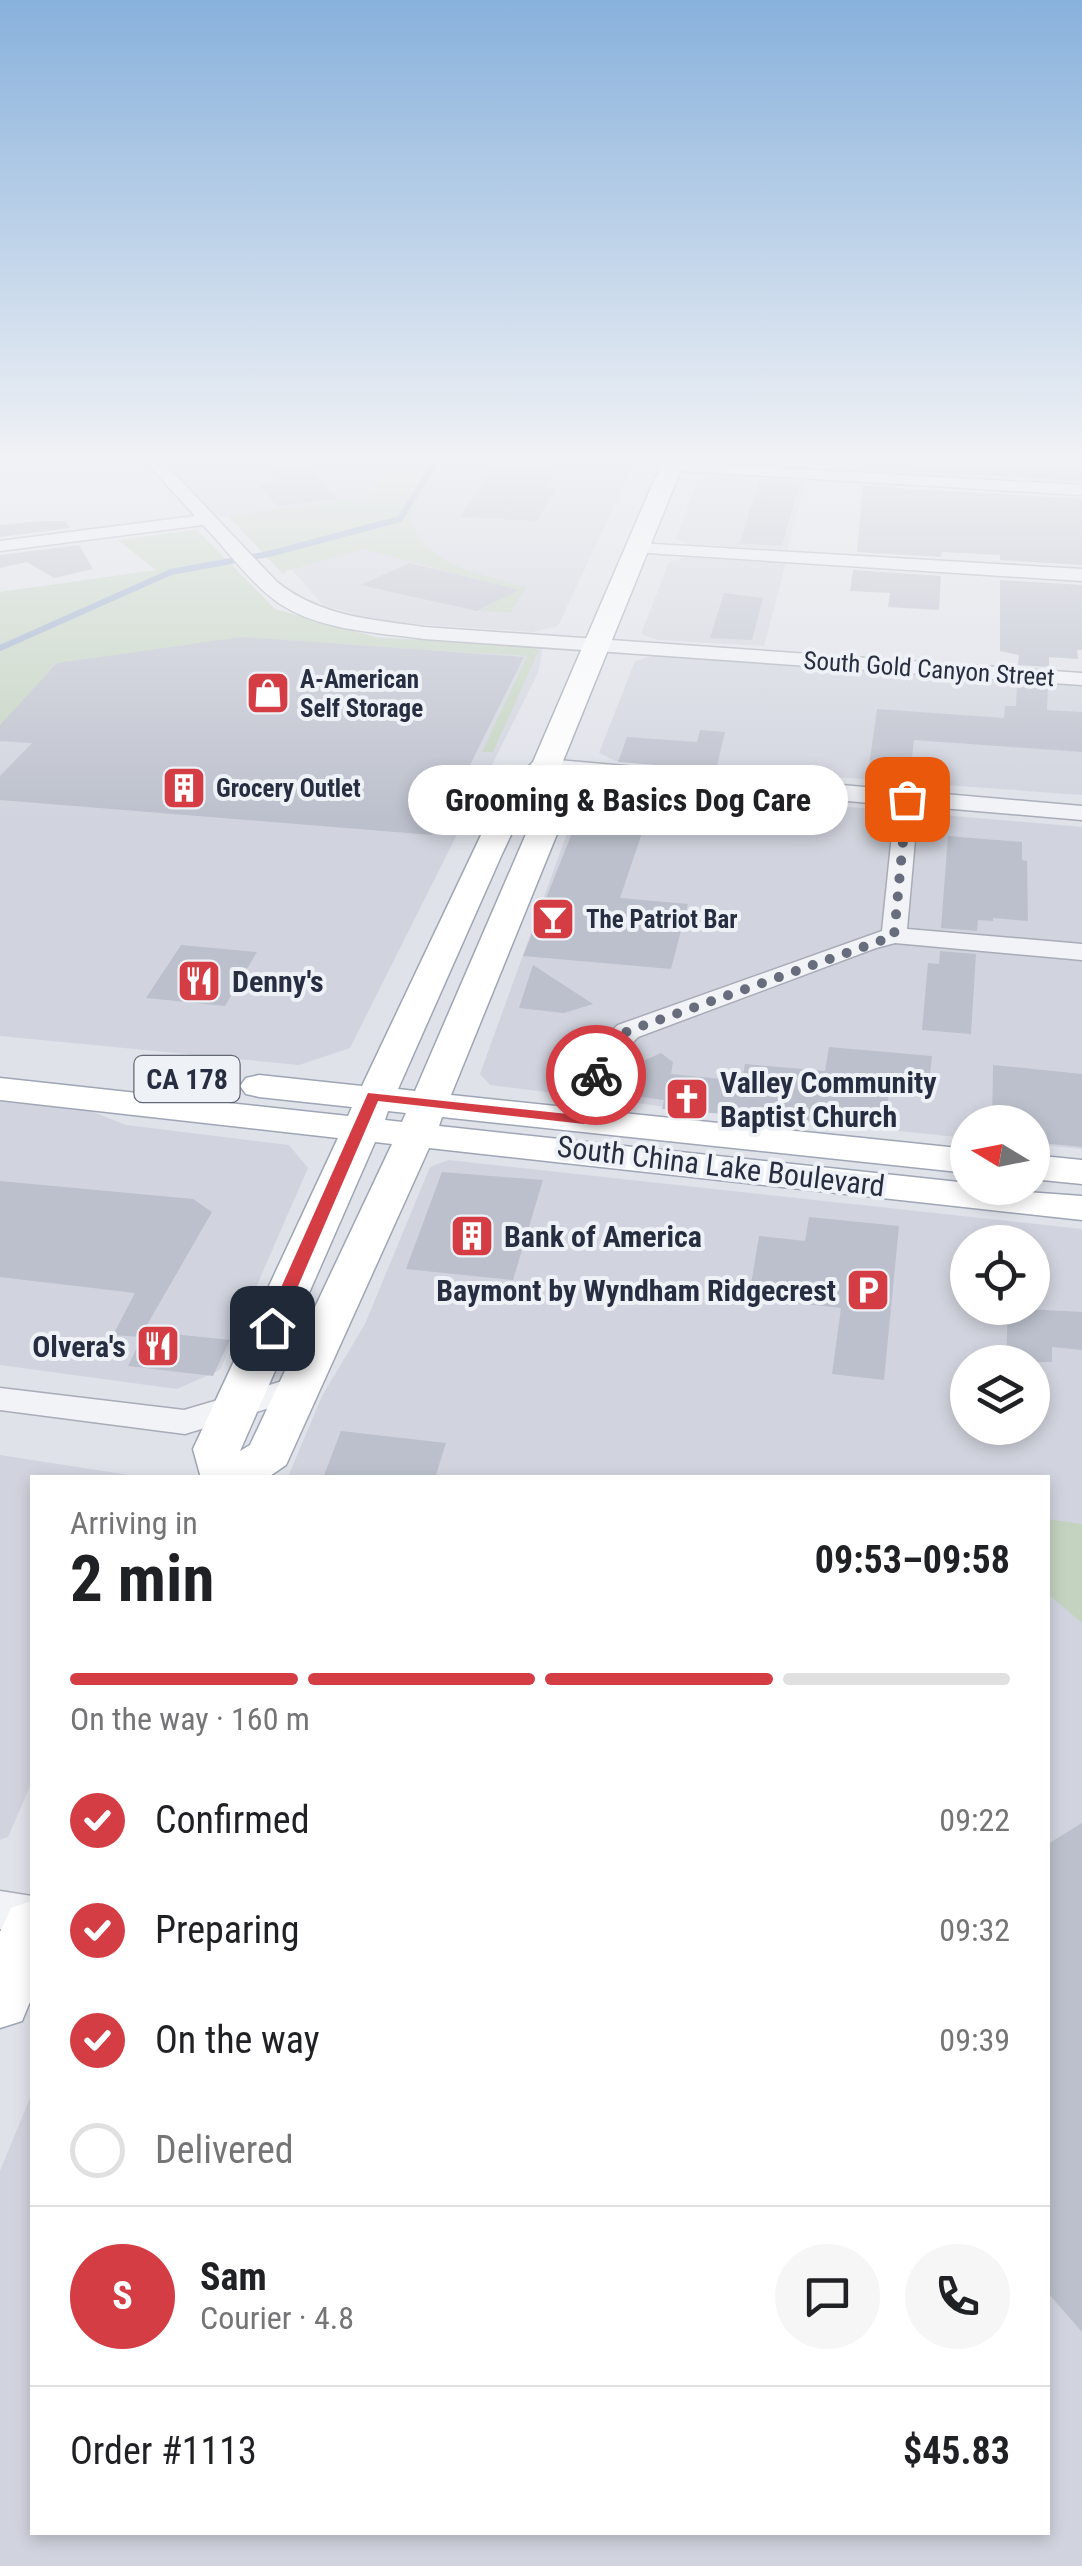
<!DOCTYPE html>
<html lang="en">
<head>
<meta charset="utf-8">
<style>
  body { margin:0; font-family:"Roboto Condensed",sans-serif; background:#f6f6f6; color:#202124; height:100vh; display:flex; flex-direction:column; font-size:38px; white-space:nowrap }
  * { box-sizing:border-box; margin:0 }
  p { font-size:32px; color:#757577 }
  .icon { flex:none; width:55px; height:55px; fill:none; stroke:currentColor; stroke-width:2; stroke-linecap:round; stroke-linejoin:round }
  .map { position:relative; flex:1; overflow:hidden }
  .side { position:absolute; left:30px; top:1475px; width:1020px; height:1060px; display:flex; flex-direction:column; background:#fff; border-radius:0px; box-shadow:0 5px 15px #0003 }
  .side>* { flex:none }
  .needle { width:65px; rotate:280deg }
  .tools { position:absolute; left:950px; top:1105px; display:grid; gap:20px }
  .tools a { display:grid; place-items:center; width:100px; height:100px; border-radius:50%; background:#fff; box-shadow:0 5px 15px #0003; font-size:50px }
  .pin { position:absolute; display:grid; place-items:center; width:85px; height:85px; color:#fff; margin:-42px; border-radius:20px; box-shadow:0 5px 15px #0006 }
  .courier { position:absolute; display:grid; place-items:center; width:100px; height:100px; margin:-50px; border:8px solid #d53d45; border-radius:50%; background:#fff; color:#222; box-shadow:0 2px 12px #0007 }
  .bubble { position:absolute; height:70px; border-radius:35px; background:#fff; box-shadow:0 5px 15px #0003; font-size:32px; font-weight:700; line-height:70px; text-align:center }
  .overview em { font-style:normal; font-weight:700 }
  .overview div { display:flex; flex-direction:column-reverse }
  .overview { display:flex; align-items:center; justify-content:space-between; height:170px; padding:0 40px }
  h1 { font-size:65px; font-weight:700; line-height:75px }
  .bar { display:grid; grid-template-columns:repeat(4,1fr); gap:15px 10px; align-content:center; height:120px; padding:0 40px }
  .bar i { height:12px; border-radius:8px; background:#e0e0e0 }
  .bar .on { background:#d53d45 }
  .bar p { grid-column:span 4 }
  .line { display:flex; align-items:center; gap:25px; padding:0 40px; border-top:2px solid #e0e0e0 }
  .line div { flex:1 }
  .round { display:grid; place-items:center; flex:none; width:105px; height:105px; border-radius:52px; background:#f6f6f6 }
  ol { padding:0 40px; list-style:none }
  li { display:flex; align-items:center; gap:30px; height:110px }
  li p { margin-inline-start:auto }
  li .icon { padding:10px; border-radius:50%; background:#d53d45; color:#fff; stroke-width:4 }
  li:last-child { color:#757577 }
  li i { width:55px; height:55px; border:5px solid #e0e0e0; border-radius:50% }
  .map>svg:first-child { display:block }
  .built { fill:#d1d4de; fill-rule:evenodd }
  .green { fill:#c3d3bf }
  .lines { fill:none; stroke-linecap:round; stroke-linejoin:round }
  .stream { stroke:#98accb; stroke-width:6 }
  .building { fill:#bcc0cc }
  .minor-casing { stroke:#a8acb7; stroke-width:3 }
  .major-casing { stroke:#9ea5b5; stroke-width:3 }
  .minor { fill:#f2f3f7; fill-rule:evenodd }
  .major { fill:#fff; fill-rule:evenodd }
  .route { fill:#d53d45 }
  .done { stroke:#676d7c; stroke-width:10; stroke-dasharray:0 18 }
  .labels { text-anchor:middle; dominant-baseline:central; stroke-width:8; stroke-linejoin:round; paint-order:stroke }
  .far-street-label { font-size:25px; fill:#272e41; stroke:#eef1f6 }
  .far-poi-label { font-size:25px; font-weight:bold; fill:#272e41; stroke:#eef1f6; text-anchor:start }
  .shield { fill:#eef1f6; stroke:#636877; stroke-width:2.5 }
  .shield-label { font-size:28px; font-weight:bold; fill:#272e41 }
  .poi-label { font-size:30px; font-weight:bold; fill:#272e41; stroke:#eef1f6; text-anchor:start }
  .street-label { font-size:30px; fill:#272e41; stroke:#eef1f6 }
</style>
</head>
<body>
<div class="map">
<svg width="1082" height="2566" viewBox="0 0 1082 2566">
  <rect width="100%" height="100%" fill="#dfe2e9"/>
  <g class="built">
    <path d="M166,462H404L369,500L214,518Z"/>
    <path d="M437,462H635L558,626L532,632L389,622L324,606L290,568Z"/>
    <path d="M714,476L806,481L787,550L691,544L676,539L698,480Z"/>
    <path d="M686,557L786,563L764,646L658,640L641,634L669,562Z"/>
    <path d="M246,630L543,646L538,673L350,1048L299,1065L0,1036V723Z"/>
    <path d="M652,656L1082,685V795L616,761L599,753L635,661Z"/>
    <path d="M607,786L1082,827V1149L1033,1144L1032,1122H968L967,1138L700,1111L490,1085L480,1074L582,792Z"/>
    <path d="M0,1102L88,1110L126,1125L289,1145L308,1168L220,1370L177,1389L0,1365Z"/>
    <path d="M448,1160L1082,1229V2566H0V2171L32,2093V2532H1048V1478L288,1477L322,1396L365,1324L430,1167ZM968,1242H1032V1308H968ZM968,1362H1032V1428H968Z"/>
    <path d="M0,1455L142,1477L32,1478V1782L8,1837L0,1840Z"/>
  </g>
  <g class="green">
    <path d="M393,462H443L409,517C428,569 481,573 527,587L510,613L480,611L516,590L364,549L286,571L284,575L228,516L366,497Z"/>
    <path d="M197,530L275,609L379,638L523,645L539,650L493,752H482L527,656L242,638L0,726V592L156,570L118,540Z"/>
    <path d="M1048,1519L1082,1524V1623L1048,1594Z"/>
  </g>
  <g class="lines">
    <path class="stream" d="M0,648L171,572L269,554L400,519L435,462"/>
  </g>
  <g class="building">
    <path d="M260,462H302L339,499L277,506L257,484L278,481Z"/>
    <path d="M497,462H554L552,465L559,466L545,488L555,489L537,521L460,517Z"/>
    <path d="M867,462H1040L1082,466V481L866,469Z"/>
    <path d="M760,479L800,482L782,546L740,543Z"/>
    <path d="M863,486L1082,499V565L1000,560V555L942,552L941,557L857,552Z"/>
    <path d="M42,521H66L70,528L0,537V525Z"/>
    <path d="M79,545L93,569L54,578L27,562L0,568V555Z"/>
    <path d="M410,563L519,590L477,611L360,585Z"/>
    <path d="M853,570L941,576L939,610L888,607L890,593L850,591Z"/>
    <path d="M1000,580L1082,585V650H1077L1078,659L1049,657V667L1018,665L1019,655L1000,651Z"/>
    <path d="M724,593L763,598L752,640L710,638Z"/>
    <path d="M242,637L524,657L470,765L474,766L449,817H441L432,835L0,800V776L32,743L0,741V725L57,663Z"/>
    <path d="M1017,684L1048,686L1047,710L1082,712V752L914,740L910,776L868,773L877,709L1004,718L1005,706H1016Z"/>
    <path d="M700,730L725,732L716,770L618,762L627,737L697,742Z"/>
    <path d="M610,785L711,793L703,829L645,824L620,898L688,904L671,969L523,956L584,803L603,805Z"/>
    <path d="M948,836L1022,842V860L1027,861L1028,921L993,918V921L978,920L977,931L941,928Z"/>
    <path d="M181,945L257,952L225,1006L146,998Z"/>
    <path d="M940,951L976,954L971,1034L922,1030L928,963L939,964Z"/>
    <path d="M533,965L593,1004L564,1013L519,1008Z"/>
    <path d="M829,1047L932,1056L929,1084L890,1080L885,1127L662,1109L664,1100L626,1095L634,1065L661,1053L673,1062L671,1074L742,1081L745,1064L825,1071Z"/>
    <path d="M993,1065L1082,1074V1147L1032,1142V1122H992Z"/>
    <path d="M442,1172L543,1180L513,1280L406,1269Z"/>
    <path d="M0,1181L193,1199L212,1212L140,1337L113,1335L135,1293L0,1277Z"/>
    <path d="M809,1217L899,1226L884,1380L832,1374L841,1308L779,1301L780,1294L750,1290L759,1236L805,1241Z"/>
    <path d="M1008,1308L1082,1312V1350L1052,1347V1362H1006Z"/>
    <path d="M145,1331L230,1340L213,1376L128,1366Z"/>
    <path d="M341,1431L446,1443L435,1478H323Z"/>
    <path d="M1082,1823V2332L1048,2293V1844Z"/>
  </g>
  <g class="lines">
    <defs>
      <g id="minor">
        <path d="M146,462H163L277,582C321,617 370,619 424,627L1082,673V685L424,639C376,632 322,631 280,604C251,584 228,551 203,525L0,551V541L195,516Z"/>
        <path d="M671,462L1082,485V495L665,470L663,467Z"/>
        <path d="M638,543L1082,569V581L632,552L629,548Z"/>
        <path d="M546,759L1082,806V820L918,806L907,929L1082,944V960L895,943L876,948L638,1037L617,1059L594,1126H574L569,1120C578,1083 587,1050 618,1025L882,931L895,805L594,780L538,771L535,766Z"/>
        <path d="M303,1375L315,1378L320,1386L315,1394L185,1434L0,1410V1388L184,1410Z"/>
        <path d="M0,1891L32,1896V1934L0,1929Z"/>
      </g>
      <g id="major">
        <path d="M662,462H684L561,766L572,797L451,1095L968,1149V1173L442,1117L439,1126L968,1183V1188L1082,1196V1220L429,1148L286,1465L267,1478H201L193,1449L338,1138L0,1100V1078L348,1116L352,1107L259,1097L246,1094L240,1086L246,1078L259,1075L362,1086L501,793L533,762ZM539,788L542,797L415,1091L398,1089L502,854L529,797ZM388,1111L406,1113L402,1122L385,1120ZM375,1142L392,1144L250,1445L240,1451Z"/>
        <path d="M1032,1155L1082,1160V1184L1032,1179Z"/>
        <path d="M32,1901V1997L22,2021L0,2028V1932L11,1908Z"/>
      </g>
    </defs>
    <use href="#minor" class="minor-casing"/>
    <use href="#major" class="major-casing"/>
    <use href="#minor" class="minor"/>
    <use href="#major" class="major"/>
  </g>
  <linearGradient id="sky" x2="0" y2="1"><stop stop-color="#88b1dc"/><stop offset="0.56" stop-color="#f1f2f5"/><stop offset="1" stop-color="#f1f2f5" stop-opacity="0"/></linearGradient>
  <rect width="1082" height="821" fill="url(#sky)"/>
  <path class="route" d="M591,1072L603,1075L591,1120L584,1124L378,1101L280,1328L266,1332L263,1328L368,1093L578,1115Z"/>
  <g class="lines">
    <path class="done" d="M596,1075C602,1054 610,1043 628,1031L894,936L907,799"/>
  </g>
  <defs>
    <symbol id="shop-square" viewBox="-11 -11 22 22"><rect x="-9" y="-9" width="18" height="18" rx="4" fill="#d53d45" stroke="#eef1f6"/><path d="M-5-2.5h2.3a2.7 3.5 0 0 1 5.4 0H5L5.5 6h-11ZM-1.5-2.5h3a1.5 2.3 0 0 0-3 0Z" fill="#fff"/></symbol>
    <symbol id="building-square" viewBox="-11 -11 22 22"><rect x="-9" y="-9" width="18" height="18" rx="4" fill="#d53d45" stroke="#eef1f6"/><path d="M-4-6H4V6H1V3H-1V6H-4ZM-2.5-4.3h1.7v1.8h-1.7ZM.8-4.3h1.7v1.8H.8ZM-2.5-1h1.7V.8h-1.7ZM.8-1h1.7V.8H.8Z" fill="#fff"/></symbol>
    <symbol id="bar-square" viewBox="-11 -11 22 22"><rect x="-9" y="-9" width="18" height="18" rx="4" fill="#d53d45" stroke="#eef1f6"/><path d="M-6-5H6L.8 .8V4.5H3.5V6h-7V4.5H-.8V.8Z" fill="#fff"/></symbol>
    <symbol id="restaurant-square" viewBox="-11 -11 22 22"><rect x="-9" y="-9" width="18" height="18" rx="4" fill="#d53d45" stroke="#eef1f6"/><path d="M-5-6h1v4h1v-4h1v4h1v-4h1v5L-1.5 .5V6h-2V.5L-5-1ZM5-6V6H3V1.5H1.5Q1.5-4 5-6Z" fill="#fff"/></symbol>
    <symbol id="church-square" viewBox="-11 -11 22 22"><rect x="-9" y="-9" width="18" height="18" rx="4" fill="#d53d45" stroke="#eef1f6"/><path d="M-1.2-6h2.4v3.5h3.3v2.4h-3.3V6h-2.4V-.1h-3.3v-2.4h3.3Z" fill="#fff"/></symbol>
    <symbol id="parking-square" viewBox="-11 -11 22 22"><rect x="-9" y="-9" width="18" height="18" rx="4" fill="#d53d45" stroke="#eef1f6"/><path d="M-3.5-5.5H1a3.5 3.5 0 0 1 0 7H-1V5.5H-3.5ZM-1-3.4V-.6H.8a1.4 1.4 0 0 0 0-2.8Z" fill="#fff"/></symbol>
  </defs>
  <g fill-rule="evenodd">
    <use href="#shop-square" x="243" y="668" width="50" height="50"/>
    <use href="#building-square" x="159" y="763" width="50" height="50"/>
    <use href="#bar-square" x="528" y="894" width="50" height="50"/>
    <use href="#restaurant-square" x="174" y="956" width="50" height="50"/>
    <use href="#church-square" x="662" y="1074" width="50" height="50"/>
    <use href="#building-square" x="447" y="1211" width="50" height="50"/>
    <use href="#parking-square" x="843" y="1265" width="50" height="50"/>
    <use href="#restaurant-square" x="133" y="1321" width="50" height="50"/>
  </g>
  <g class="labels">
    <g class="far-street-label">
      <text transform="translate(929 669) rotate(4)">South Gold Canyon Street</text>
    </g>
    <g class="far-poi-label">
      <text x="300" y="679">A-American<tspan x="300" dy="29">Self Storage</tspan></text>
      <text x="216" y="788">Grocery Outlet</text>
      <text x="586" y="919">The Patriot Bar</text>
    </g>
    <rect class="shield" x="134.5" y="1056" width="105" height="46" rx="8"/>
    <g class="shield-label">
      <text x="187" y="1079">CA 178</text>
    </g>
    <g class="poi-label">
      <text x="232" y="981">Denny's</text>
      <text x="720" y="1082">Valley Community<tspan x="720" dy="34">Baptist Church</tspan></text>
      <text x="504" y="1236">Bank of America</text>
      <text x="836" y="1290" text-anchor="end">Baymont by Wyndham Ridgecrest</text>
      <text x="126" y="1346" text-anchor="end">Olvera's</text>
    </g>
    <g class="street-label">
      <text transform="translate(721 1166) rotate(7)">South China Lake Boulevard</text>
    </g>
  </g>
</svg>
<div class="tools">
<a><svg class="needle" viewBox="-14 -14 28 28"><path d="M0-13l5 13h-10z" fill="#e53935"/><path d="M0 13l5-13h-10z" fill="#757577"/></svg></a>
<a><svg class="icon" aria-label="locate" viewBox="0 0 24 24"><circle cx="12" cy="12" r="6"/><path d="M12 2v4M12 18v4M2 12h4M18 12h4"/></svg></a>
<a><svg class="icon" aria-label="layers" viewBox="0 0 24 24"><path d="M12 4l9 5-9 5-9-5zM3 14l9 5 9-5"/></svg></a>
</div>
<div class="pin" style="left:907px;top:799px;background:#ea580c"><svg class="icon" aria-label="bag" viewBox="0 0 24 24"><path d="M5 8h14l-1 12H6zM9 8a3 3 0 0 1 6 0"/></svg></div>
<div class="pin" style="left:272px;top:1328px;background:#1f2937"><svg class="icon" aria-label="home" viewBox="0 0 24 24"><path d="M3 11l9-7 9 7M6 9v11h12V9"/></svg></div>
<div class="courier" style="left:596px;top:1075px"><svg class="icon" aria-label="bike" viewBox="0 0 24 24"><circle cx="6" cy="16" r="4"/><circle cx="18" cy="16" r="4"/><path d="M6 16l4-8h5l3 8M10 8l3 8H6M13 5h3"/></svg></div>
<div class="bubble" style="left:408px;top:765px;width:440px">Grooming &amp; Basics Dog Care</div>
<section class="side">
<div class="overview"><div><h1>2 min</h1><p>Arriving in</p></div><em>09:53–09:58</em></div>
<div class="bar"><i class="on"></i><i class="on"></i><i class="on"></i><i></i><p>On the way · 160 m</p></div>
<ol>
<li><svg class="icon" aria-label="check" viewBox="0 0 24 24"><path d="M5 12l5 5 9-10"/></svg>Confirmed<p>09:22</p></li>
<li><svg class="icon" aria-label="check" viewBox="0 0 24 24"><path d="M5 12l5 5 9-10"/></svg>Preparing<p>09:32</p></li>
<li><svg class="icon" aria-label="check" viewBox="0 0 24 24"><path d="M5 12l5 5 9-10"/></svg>On the way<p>09:39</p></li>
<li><i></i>Delivered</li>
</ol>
<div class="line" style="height:180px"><b class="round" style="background:#d53d45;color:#fff">S</b><div><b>Sam</b><p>Courier · 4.8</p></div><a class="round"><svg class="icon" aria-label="chat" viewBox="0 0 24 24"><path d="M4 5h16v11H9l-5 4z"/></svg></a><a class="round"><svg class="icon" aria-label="phone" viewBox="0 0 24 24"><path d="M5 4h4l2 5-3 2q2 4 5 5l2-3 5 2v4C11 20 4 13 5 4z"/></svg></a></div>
<div class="line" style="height:130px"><div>Order #1113</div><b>$45.83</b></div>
</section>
</div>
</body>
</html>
